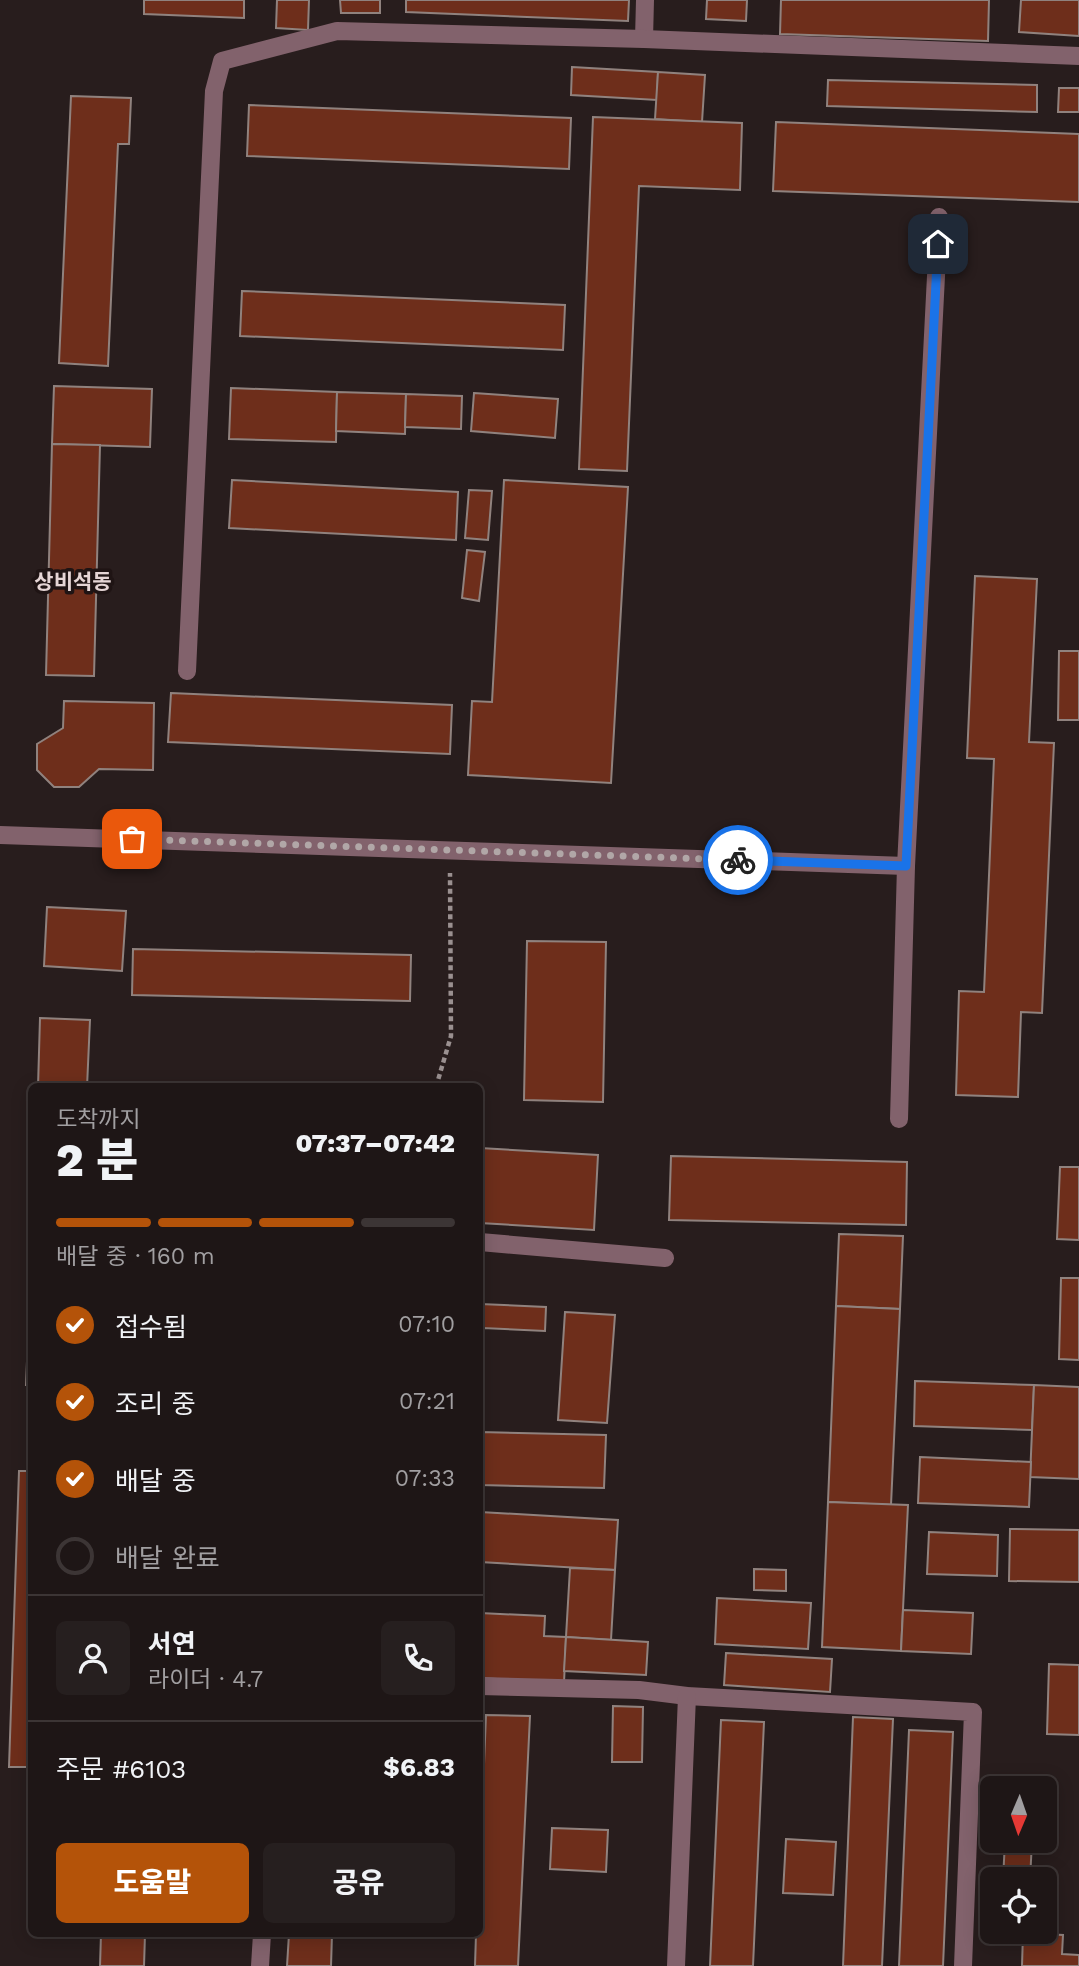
<!DOCTYPE html>
<html lang="ko">
<head>
<meta charset="utf-8">
<style>
  body { margin:0; font-family:"Work Sans","Noto Sans KR",sans-serif; background:#261f1f; color:#f1f3f6; height:100vh; display:flex; flex-direction:column; font-size:26px; white-space:nowrap }
  * { box-sizing:border-box; margin:0 }
  p { font-size:23px; color:#a19fa1 }
  .icon { flex:none; width:38px; height:38px; fill:none; stroke:currentColor; stroke-width:2; stroke-linecap:round; stroke-linejoin:round }
  .map { position:relative; flex:1; overflow:hidden }
  .panel { position:absolute; left:28px; top:1083px; width:455px; height:854px; display:flex; flex-direction:column; background:#1e1616; border-radius:10px; box-shadow:0 4px 18px #0003,0 0 0 2px #3c3535 }
  .panel>* { flex:none }
  .needle { width:46px; rotate:182deg }
  .fabs { position:absolute; left:980px; top:1776px; display:grid; gap:14px }
  .fabs a { display:grid; place-items:center; width:77px; height:77px; border-radius:10px; background:#1e1616; box-shadow:0 4px 18px #0003,0 0 0 2px #3c3535; font-size:35px }
  .pin { position:absolute; display:grid; place-items:center; width:60px; height:60px; color:#fff; margin:-30px; border-radius:14px; box-shadow:0 4px 10px #0006 }
  .courier { position:absolute; display:grid; place-items:center; width:70px; height:70px; margin:-35px; border:5px solid #1a73e8; border-radius:50%; background:#fff; color:#222; box-shadow:0 2px 9px #0007 }
  .headline em { font-style:normal; font-weight:800 }
  .headline div { display:flex; flex-direction:column-reverse }
  .headline { display:flex; align-items:center; justify-content:space-between; height:119px; padding:0 28px }
  h1 { font-size:46px; font-weight:800; line-height:52px }
  .bar { display:grid; grid-template-columns:repeat(4,1fr); gap:10px 7px; align-content:center; height:84px; padding:0 28px }
  .bar i { height:9px; border-radius:5px; background:#3c3535 }
  .bar .current { background:#b45309 }
  .bar p { grid-column:span 4 }
  .line { display:flex; align-items:center; gap:18px; padding:0 28px; border-top:2px solid #3c3535 }
  .line div { flex:1 }
  .round { display:grid; place-items:center; flex:none; width:74px; height:74px; border-radius:10px; background:#261f1f }
  ol { padding:0 28px; list-style:none }
  li { display:flex; align-items:center; gap:21px; height:77px }
  li p { margin-inline-start:auto }
  li .icon { padding:7px; border-radius:50%; background:#b45309; color:#fff; stroke-width:4 }
  li:last-child { color:#a19fa1 }
  li i { width:38px; height:38px; border:4px solid #3c3535; border-radius:50% }
  .button { display:flex; gap:14px; margin-top:auto; padding:14px 28px }
  .button a { flex:1; height:80px; border-radius:10px; background:#b45309; color:#fff; font-size:28px; font-weight:800; line-height:80px; text-align:center }
  .button a+a { background:#261f1f; color:#f1f3f6 }
  .map>svg:first-child { display:block }
  .building { fill:#6e2e1b; stroke:#90827e; stroke-width:2 }
  .lines { fill:none; stroke-linecap:round; stroke-linejoin:round }
  .path { stroke:#9a9090; stroke-width:4.5; stroke-dasharray:5 3.5; stroke-linecap:butt }
  .street { stroke:#82626c; stroke-width:18 }
  .done { stroke:#b1a7a7; stroke-width:7; stroke-dasharray:0 12.6 }
  .route { stroke:#1a73e8; stroke-width:9 }
  .labels { text-anchor:middle; dominant-baseline:central; stroke-width:7; stroke-linejoin:round; paint-order:stroke }
  .quarter-label { font-size:21px; font-weight:bold; fill:#e5d5d5; stroke:#1f1414 }
</style>
</head>
<body>
<div class="map">
<svg width="1079" height="1966" viewBox="0 0 1079 1966">
  <rect width="100%" height="100%" fill="#281d1d"/>
  <g class="building">
    <path d="M144,0H244V18L144,14Z"/>
    <path d="M277,0H309L308,30L276,28Z"/>
    <path d="M340,0H380V13H341Z"/>
    <path d="M406,0H629L628,21L406,12Z"/>
    <path d="M707,0H747L746,21L706,19Z"/>
    <path d="M781,0H989L988,41L780,34Z"/>
    <path d="M1021,0H1079V36L1019,32Z"/>
    <path d="M572,67L658,72L657,100L571,95Z"/>
    <path d="M658,72L705,75L702,122L655,119Z"/>
    <path d="M828,80L1037,85V112L827,106Z"/>
    <path d="M1059,88H1079V112H1058Z"/>
    <path d="M71,96L131,98L129,144H118L108,366L59,363Z"/>
    <path d="M249,105L571,118L569,169L247,156Z"/>
    <path d="M593,117L742,123L740,190L639,186L627,471L579,469Z"/>
    <path d="M776,122L1079,134V202L773,191Z"/>
    <path d="M242,291L565,305L563,350L240,336Z"/>
    <path d="M54,386L152,389L150,447L52,444Z"/>
    <path d="M231,388L337,392L336,442L229,439Z"/>
    <path d="M337,392L406,394L405,434L336,431Z"/>
    <path d="M474,393L558,399L555,438L471,431Z"/>
    <path d="M406,394L462,396L461,429L405,427Z"/>
    <path d="M52,444L100,445L94,676L46,675Z"/>
    <path d="M232,480L458,492L456,540L229,528Z"/>
    <path d="M504,480L628,487L611,783L468,775L472,701L492,702Z"/>
    <path d="M469,490L492,491L488,540L465,538Z"/>
    <path d="M467,550L485,552L479,601L462,598Z"/>
    <path d="M975,576L1037,579L1029,742L1054,743L1042,1013L1021,1012L1018,1097L956,1095L959,991L984,992L994,759L967,758Z"/>
    <path d="M1059,651H1079V720H1058Z"/>
    <path d="M171,693L452,705L450,754L168,742Z"/>
    <path d="M64,701L154,703L153,770L99,769L79,787H54L37,770V744L63,728Z"/>
    <path d="M47,907L126,911L122,971L44,966Z"/>
    <path d="M527,941L606,942L603,1102L524,1100Z"/>
    <path d="M133,949L411,955L410,1001L132,995Z"/>
    <path d="M40,1018L90,1020L87,1087H38Z"/>
    <path d="M480,1148L598,1155L594,1230L480,1223Z"/>
    <path d="M671,1156L907,1162L906,1225L669,1220Z"/>
    <path d="M1060,1167H1079V1240L1057,1239Z"/>
    <path d="M839,1234L903,1236L900,1309L836,1306Z"/>
    <path d="M32,1243V1385H26Z"/>
    <path d="M1061,1278H1079V1360L1059,1359Z"/>
    <path d="M480,1304L546,1307L545,1331L483,1328L482,1369H480Z"/>
    <path d="M836,1306L900,1309L891,1505L828,1502Z"/>
    <path d="M565,1312L615,1315L607,1423L558,1420Z"/>
    <path d="M915,1381L1034,1385L1032,1430L914,1426Z"/>
    <path d="M1034,1385L1079,1387V1479L1030,1477Z"/>
    <path d="M480,1432L606,1435L604,1488L480,1485Z"/>
    <path d="M920,1457L1031,1462L1029,1507L918,1503Z"/>
    <path d="M19,1471H32V1767H9Z"/>
    <path d="M828,1502L908,1505L901,1651L822,1647Z"/>
    <path d="M480,1512L618,1520L615,1570L480,1562Z"/>
    <path d="M1010,1529L1079,1530V1582L1009,1581Z"/>
    <path d="M929,1532L998,1535L997,1576L927,1574Z"/>
    <path d="M570,1568L615,1570L611,1640L566,1637Z"/>
    <path d="M754,1569L786,1570V1591L754,1590Z"/>
    <path d="M717,1598L811,1603L808,1649L715,1644Z"/>
    <path d="M903,1610L973,1613L971,1654L901,1651Z"/>
    <path d="M480,1613L545,1616L544,1636L566,1637L564,1683L480,1678Z"/>
    <path d="M566,1637L648,1642L646,1675L564,1671Z"/>
    <path d="M726,1653L832,1659L830,1692L724,1685Z"/>
    <path d="M1049,1664L1079,1665V1735L1047,1734Z"/>
    <path d="M613,1706L643,1707L642,1762H612Z"/>
    <path d="M486,1715L530,1716L518,1966H475L476,1934H480V1863Z"/>
    <path d="M853,1717L893,1719L882,1966H843Z"/>
    <path d="M721,1720L764,1722L753,1966H710Z"/>
    <path d="M909,1730L953,1732L943,1966H899Z"/>
    <path d="M552,1828L608,1830L606,1872L550,1869Z"/>
    <path d="M786,1839L836,1842L833,1895L783,1893Z"/>
    <path d="M1005,1841H1032L1030,1880H1003Z"/>
    <path d="M1023,1933L1063,1935L1062,1954L1079,1955V1966H1022Z"/>
    <path d="M101,1934H145L144,1966H100Z"/>
    <path d="M289,1934H332L331,1966H287Z"/>
  </g>
  <g class="lines">
    <path class="path" d="M436,1087L451,1036L450,873"/>
    <g class="street">
      <path d="M644,39L645,0"/>
      <path d="M187,671L214,91L222,61L337,31L644,39L1079,56"/>
      <path d="M0,835L906,866"/>
      <path d="M899,1119L906,866L939,217"/>
      <path d="M480,1242L665,1258"/>
      <path d="M480,1686L639,1690L687,1696L973,1712L963,1966"/>
      <path d="M260,1966L262,1934"/>
      <path d="M676,1966L687,1696"/>
    </g>
  </g>
  <g class="lines">
    <path class="done" d="M132,839L738,860"/>
    <path class="route" d="M738,860L906,866L938,244"/>
  </g>
  <g class="labels">
    <g class="quarter-label">
      <text x="73" y="581">상비석동</text>
    </g>
  </g>
</svg>
<div class="fabs">
<a><svg class="needle" viewBox="-14 -14 28 28"><path d="M0-13l5 13h-10z" fill="#e53935"/><path d="M0 13l5-13h-10z" fill="#a19fa1"/></svg></a>
<a><svg class="icon" aria-label="locate" viewBox="0 0 24 24"><circle cx="12" cy="12" r="6"/><path d="M12 2v4M12 18v4M2 12h4M18 12h4"/></svg></a>
</div>
<div class="pin" style="left:132px;top:839px;background:#ea580c"><svg class="icon" aria-label="bag" viewBox="0 0 24 24"><path d="M5 8h14l-1 12H6zM9 8a3 3 0 0 1 6 0"/></svg></div>
<div class="pin" style="left:938px;top:244px;background:#1f2937"><svg class="icon" aria-label="home" viewBox="0 0 24 24"><path d="M3 11l9-7 9 7M6 9v11h12V9"/></svg></div>
<div class="courier" style="left:738px;top:860px"><svg class="icon" aria-label="bike" viewBox="0 0 24 24"><circle cx="6" cy="16" r="4"/><circle cx="18" cy="16" r="4"/><path d="M6 16l4-8h5l3 8M10 8l3 8H6M13 5h3"/></svg></div>
<section class="panel">
<div class="headline"><div><h1>2 분</h1><p>도착까지</p></div><em>07:37–07:42</em></div>
<div class="bar"><i class="current"></i><i class="current"></i><i class="current"></i><i></i><p>배달 중 · 160 m</p></div>
<ol>
<li><svg class="icon" aria-label="check" viewBox="0 0 24 24"><path d="M5 12l5 5 9-10"/></svg>접수됨<p>07:10</p></li>
<li><svg class="icon" aria-label="check" viewBox="0 0 24 24"><path d="M5 12l5 5 9-10"/></svg>조리 중<p>07:21</p></li>
<li><svg class="icon" aria-label="check" viewBox="0 0 24 24"><path d="M5 12l5 5 9-10"/></svg>배달 중<p>07:33</p></li>
<li><i></i>배달 완료</li>
</ol>
<div class="line" style="height:126px"><a class="round"><svg class="icon" aria-label="person" viewBox="0 0 24 24"><circle cx="12" cy="8" r="4"/><path d="M4 21q1-7 8-7t8 7"/></svg></a><div><b>서연</b><p>라이더 · 4.7</p></div><a class="round"><svg class="icon" aria-label="phone" viewBox="0 0 24 24"><path d="M5 4h4l2 5-3 2q2 4 5 5l2-3 5 2v4C11 20 4 13 5 4z"/></svg></a></div>
<div class="line" style="height:91px"><div>주문 #6103</div><b>$6.83</b></div>
<div class="button"><a>도움말</a><a>공유</a></div>
</section>
</div>
</body>
</html>
